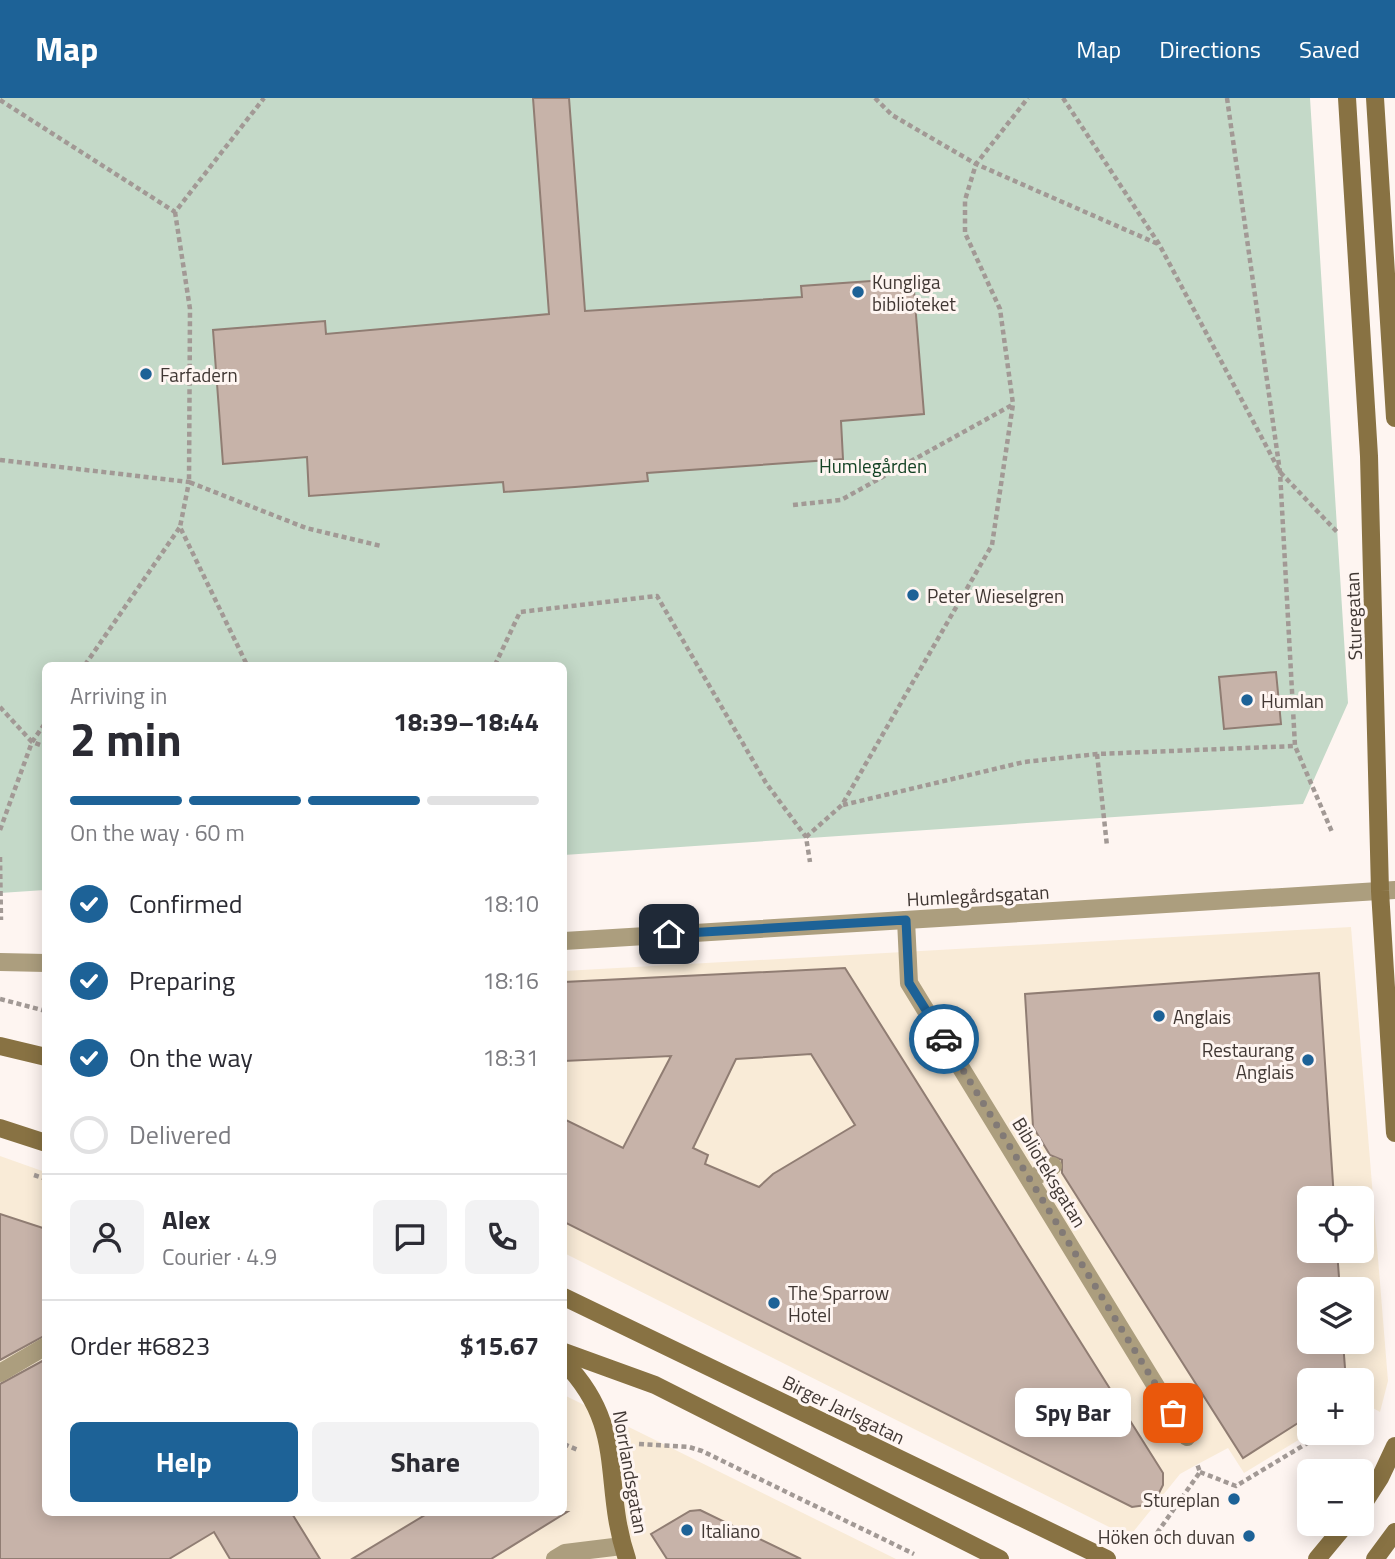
<!DOCTYPE html>
<html lang="en">
<head>
<meta charset="utf-8">
<style>
  body { margin:0; font-family:"Titillium Web",sans-serif; background:#f2f2f3; color:#2b2b33; height:100vh; display:flex; flex-direction:column; font-size:26px; white-space:nowrap }
  * { box-sizing:border-box; margin:0 }
  p { font-size:23px; color:#7c7c81 }
  .icon { flex:none; width:38px; height:38px; fill:none; stroke:currentColor; stroke-width:2; stroke-linecap:round; stroke-linejoin:round }
  .map { position:relative; flex:1; overflow:hidden }
  .sheet { position:absolute; left:42px; top:564px; width:525px; height:854px; display:flex; flex-direction:column; background:#fff; border-radius:10px; box-shadow:0 4px 18px #0003 }
  .sheet>* { flex:none }
  .buttons { position:absolute; left:1297px; top:1088px; display:grid; gap:14px }
  .buttons a { display:grid; place-items:center; width:77px; height:77px; border-radius:10px; background:#fff; box-shadow:0 4px 18px #0003; font-size:35px }
  .pin { position:absolute; display:grid; place-items:center; width:60px; height:60px; color:#fff; margin:-30px; border-radius:14px; box-shadow:0 4px 10px #0006 }
  .courier { position:absolute; display:grid; place-items:center; width:70px; height:70px; margin:-35px; border:5px solid #1d6297; border-radius:50%; background:#fff; color:#222; box-shadow:0 2px 9px #0007 }
  .bubble { position:absolute; height:49px; border-radius:10px; background:#fff; box-shadow:0 4px 18px #0003; font-size:23px; font-weight:700; line-height:49px; text-align:center }
  .head em { font-style:normal; font-weight:700 }
  .head div { display:flex; flex-direction:column-reverse }
  .head { display:flex; align-items:center; justify-content:space-between; height:119px; padding:0 28px }
  h1 { font-size:46px; font-weight:700; line-height:52px }
  .bar { display:grid; grid-template-columns:repeat(4,1fr); gap:10px 7px; align-content:center; height:84px; padding:0 28px }
  .bar i { height:9px; border-radius:5px; background:#e1e1e2 }
  .bar .on { background:#1d6297 }
  .bar p { grid-column:span 4 }
  .line { display:flex; align-items:center; gap:18px; padding:0 28px; border-top:2px solid #e1e1e2 }
  .line div { flex:1 }
  .round { display:grid; place-items:center; flex:none; width:74px; height:74px; border-radius:10px; background:#f2f2f3 }
  ol { padding:0 28px; list-style:none }
  li { display:flex; align-items:center; gap:21px; height:77px }
  li p { margin-inline-start:auto }
  li .icon { padding:7px; border-radius:50%; background:#1d6297; color:#fff; stroke-width:4 }
  li:last-child { color:#7c7c81 }
  li i { width:38px; height:38px; border:4px solid #e1e1e2; border-radius:50% }
  .primary-button { display:flex; gap:14px; margin-top:auto; padding:14px 28px }
  .primary-button a { flex:1; height:80px; border-radius:10px; background:#1d6297; color:#fff; font-size:28px; font-weight:700; line-height:80px; text-align:center }
  .primary-button a+a { background:#f2f2f3; color:#2b2b33 }
  header { display:flex; align-items:center; gap:42px; box-sizing:border-box; height:98px; padding:0 35px; background:#1d6297; color:#fff }
  header strong { font-size:33px }
  nav { display:flex; gap:38px; margin-inline-start:auto; font-size:24px }
  .map>svg:first-child { display:block }
  .commercial { fill:#f9ebd7; fill-rule:evenodd }
  .green { fill:#c4d9c8 }
  .building { fill:#c7b3a9; stroke:#907d73; stroke-width:2; fill-rule:evenodd }
  .lines { fill:none; stroke-linecap:round; stroke-linejoin:round }
  .path { stroke:#a29995; stroke-width:4.5; stroke-dasharray:5 3.5; stroke-linecap:butt }
  .lane { stroke:#ac9e7e; stroke-width:18 }
  .street { stroke:#ac9e7e; stroke-width:18 }
  .secondary { stroke:#887243; stroke-width:18 }
  .done { stroke:#827a76; stroke-width:7; stroke-dasharray:0 12.6 }
  .route { stroke:#1d6297; stroke-width:9 }
  .poi-dot { fill:#1d6297; stroke:#fef5f1; stroke-width:2.5 }
  .labels { text-anchor:middle; dominant-baseline:central; stroke-width:6; stroke-linejoin:round; paint-order:stroke }
  .poi-label { font-size:19px; fill:#403733; stroke:#fef5f1; text-anchor:start }
  .park-label { font-size:19px; fill:#134224; stroke:#fef5f1 }
  .street-label { font-size:19px; fill:#403733; stroke:#fef5f1 }
</style>
</head>
<body>
<header>
<strong>Map</strong>
<nav><a>Map</a><a>Directions</a><a>Saved</a></nav>
</header>
<div class="map">
<svg width="1395" height="1461" viewBox="0 0 1395 1461">
  <rect width="100%" height="100%" fill="#fef5f1"/>
  <g class="commercial">
    <path d="M1351,829L1388,1283L1380,1314L1362,1304V1283H1309L1310,1335L1244,1375L1228,1350L1198,1366L1180,1376L1129,1439L564,1155V873ZM1309,1101H1362V1153H1309ZM1309,1192H1362V1244H1309Z"/>
    <path d="M0,1058L45,1074L46,1414H564V1297L896,1461H0Z"/>
  </g>
  <path class="green" d="M0,0H1310L1348,605L1303,706L564,757V567H46L45,792L0,795Z"/>
  <g class="building">
    <path d="M533,0H569L585,213L802,199L801,188L913,180L924,316L841,323L843,361L647,375L648,383L575,389L504,394L503,384L309,398L307,359L223,366L213,232L325,223L326,236L549,216Z"/>
    <path d="M1276,574L1281,626L1224,631L1219,579Z"/>
    <path d="M845,870L1163,1375V1387L1157,1399L1146,1407L1132,1409L564,1124V1021L623,1050L671,958L564,963V884ZM811,956L855,1027L773,1076L759,1089L705,1066L708,1057L693,1050L736,961Z"/>
    <path d="M1319,875L1334,1101H1309V1153H1337L1340,1192H1309V1244H1343L1346,1283H1309V1318L1243,1360L1062,1075V1062L1050,1057L1033,1029L1025,896Z"/>
    <path d="M0,1116L46,1131V1237L0,1262Z"/>
    <path d="M46,1261V1414H291L320,1461H230L214,1434L169,1461H0V1286Z"/>
    <path d="M700,1412L801,1461H667L651,1436L690,1413Z"/>
    <path d="M430,1414H567L491,1461H352Z"/>
  </g>
  <g class="lines">
    <g class="path">
      <path d="M875,0L892,17L976,66L1158,146"/>
      <path d="M1063,0L1159,146L1280,374L1339,436"/>
      <path d="M1227,0L1280,374L1295,648L1332,734"/>
      <path d="M0,2L175,114L264,0"/>
      <path d="M175,114L190,211L189,384L306,430L381,448"/>
      <path d="M0,362L189,384L180,429L247,567"/>
      <path d="M793,407L841,402L1012,307"/>
      <path d="M85,567L180,429"/>
      <path d="M495,567L520,514L657,498L766,685L806,739L810,764"/>
      <path d="M0,609L32,644L46,649"/>
      <path d="M1097,656L1107,748"/>
      <path d="M843,707L1024,664L1097,656L1295,648"/>
      <path d="M0,732L32,644L46,624"/>
      <path d="M806,739L842,707L992,447L1013,306L1000,211L965,135V102L976,66L1028,0"/>
      <path d="M0,759L1,822"/>
      <path d="M0,901L46,913"/>
      <path d="M34,1077L46,1081"/>
      <path d="M1362,1313L1370,1308"/>
      <path d="M564,1346L578,1352"/>
      <path d="M639,1346L689,1349L702,1353L914,1456"/>
      <path d="M1200,1374L1236,1388L1324,1335"/>
      <path d="M1157,1435L1200,1374L1197,1366"/>
    </g>
    <g class="lane">
      <path d="M0,864L46,865"/>
      <path d="M1030,1082L1053,1068"/>
    </g>
    <g class="street">
      <path d="M906,822L909,885L1187,1339"/>
      <path d="M564,843L1395,792"/>
      <path d="M0,1275L46,1248"/>
      <path d="M555,1461L565,1455L622,1448"/>
    </g>
    <g class="secondary">
      <path d="M1347,0L1369,358L1380,793L1395,1035"/>
      <path d="M1375,0L1395,320"/>
      <path d="M0,948L46,959"/>
      <path d="M0,1030L46,1045"/>
      <path d="M564,1199L1107,1461"/>
      <path d="M564,1254L655,1287L1000,1461"/>
      <path d="M564,1264C628,1330 601,1384 627,1461"/>
      <path d="M1362,1408L1380,1380L1395,1348"/>
      <path d="M1317,1461L1346,1426"/>
      <path d="M1375,1461L1395,1434"/>
    </g>
  </g>
  <g class="lines">
    <path class="done" d="M944,941L1173,1315"/>
    <path class="route" d="M669,836L906,822L909,885L944,941"/>
  </g>
  <g class="poi-dot">
    <circle cx="858" cy="194" r="7"/>
    <circle cx="146" cy="276" r="7"/>
    <circle cx="913" cy="497" r="7"/>
    <circle cx="1247" cy="602" r="7"/>
    <circle cx="1159" cy="918" r="7"/>
    <circle cx="1308" cy="962" r="7"/>
    <circle cx="774" cy="1205" r="7"/>
    <circle cx="1234" cy="1401" r="7"/>
    <circle cx="687" cy="1432" r="7"/>
    <circle cx="1249" cy="1438" r="7"/>
  </g>
  <g class="labels">
    <g class="poi-label">
      <text x="872" y="183">Kungliga<tspan x="872" dy="22">biblioteket</tspan></text>
      <text x="160" y="276">Farfadern</text>
      <text x="927" y="497">Peter Wieselgren</text>
      <text x="1261" y="602">Humlan</text>
      <text x="1173" y="918">Anglais</text>
      <text x="1294" y="951" text-anchor="end">Restaurang<tspan x="1294" dy="22">Anglais</tspan></text>
      <text x="788" y="1194">The Sparrow<tspan x="788" dy="22">Hotel</tspan></text>
      <text x="1220" y="1401" text-anchor="end">Stureplan</text>
      <text x="701" y="1432">Italiano</text>
      <text x="1235" y="1438" text-anchor="end">Höken och duvan</text>
    </g>
    <g class="park-label">
      <text x="873" y="367">Humlegården</text>
    </g>
    <g class="street-label">
      <text transform="translate(1353 518) rotate(-92)">Sturegatan</text>
      <text transform="translate(978 797) rotate(-3)">Humlegårdsgatan</text>
      <text transform="translate(1050 1074) rotate(59)">Biblioteksgatan</text>
      <text transform="translate(844 1311) rotate(26)">Birger Jarlsgatan</text>
      <text transform="translate(631 1374) rotate(80)">Norrlandsgatan</text>
    </g>
  </g>
</svg>
<div class="buttons">
<a><svg class="icon" aria-label="locate" viewBox="0 0 24 24"><circle cx="12" cy="12" r="6"/><path d="M12 2v4M12 18v4M2 12h4M18 12h4"/></svg></a>
<a><svg class="icon" aria-label="layers" viewBox="0 0 24 24"><path d="M12 4l9 5-9 5-9-5zM3 14l9 5 9-5"/></svg></a>
<a>+</a>
<a>−</a>
</div>
<div class="pin" style="left:1173px;top:1315px;background:#ea580c"><svg class="icon" aria-label="bag" viewBox="0 0 24 24"><path d="M5 8h14l-1 12H6zM9 8a3 3 0 0 1 6 0"/></svg></div>
<div class="pin" style="left:669px;top:836px;background:#1f2937"><svg class="icon" aria-label="home" viewBox="0 0 24 24"><path d="M3 11l9-7 9 7M6 9v11h12V9"/></svg></div>
<div class="courier" style="left:944px;top:941px"><svg class="icon" aria-label="car" viewBox="0 0 24 24"><path d="M5 17H2v-5l4-1 3-4h7l3 4 3 1v5h-3M9 17h6M6 11h13"/><circle cx="7" cy="17" r="2"/><circle cx="17" cy="17" r="2"/></svg></div>
<div class="bubble" style="left:1015px;top:1290px;width:116px">Spy Bar</div>
<section class="sheet">
<div class="head"><div><h1>2 min</h1><p>Arriving in</p></div><em>18:39–18:44</em></div>
<div class="bar"><i class="on"></i><i class="on"></i><i class="on"></i><i></i><p>On the way · 60 m</p></div>
<ol>
<li><svg class="icon" aria-label="check" viewBox="0 0 24 24"><path d="M5 12l5 5 9-10"/></svg>Confirmed<p>18:10</p></li>
<li><svg class="icon" aria-label="check" viewBox="0 0 24 24"><path d="M5 12l5 5 9-10"/></svg>Preparing<p>18:16</p></li>
<li><svg class="icon" aria-label="check" viewBox="0 0 24 24"><path d="M5 12l5 5 9-10"/></svg>On the way<p>18:31</p></li>
<li><i></i>Delivered</li>
</ol>
<div class="line" style="height:126px"><a class="round"><svg class="icon" aria-label="person" viewBox="0 0 24 24"><circle cx="12" cy="8" r="4"/><path d="M4 21q1-7 8-7t8 7"/></svg></a><div><b>Alex</b><p>Courier · 4.9</p></div><a class="round"><svg class="icon" aria-label="chat" viewBox="0 0 24 24"><path d="M4 5h16v11H9l-5 4z"/></svg></a><a class="round"><svg class="icon" aria-label="phone" viewBox="0 0 24 24"><path d="M5 4h4l2 5-3 2q2 4 5 5l2-3 5 2v4C11 20 4 13 5 4z"/></svg></a></div>
<div class="line" style="height:91px"><div>Order #6823</div><b>$15.67</b></div>
<div class="primary-button"><a>Help</a><a>Share</a></div>
</section>
</div>
</body>
</html>
